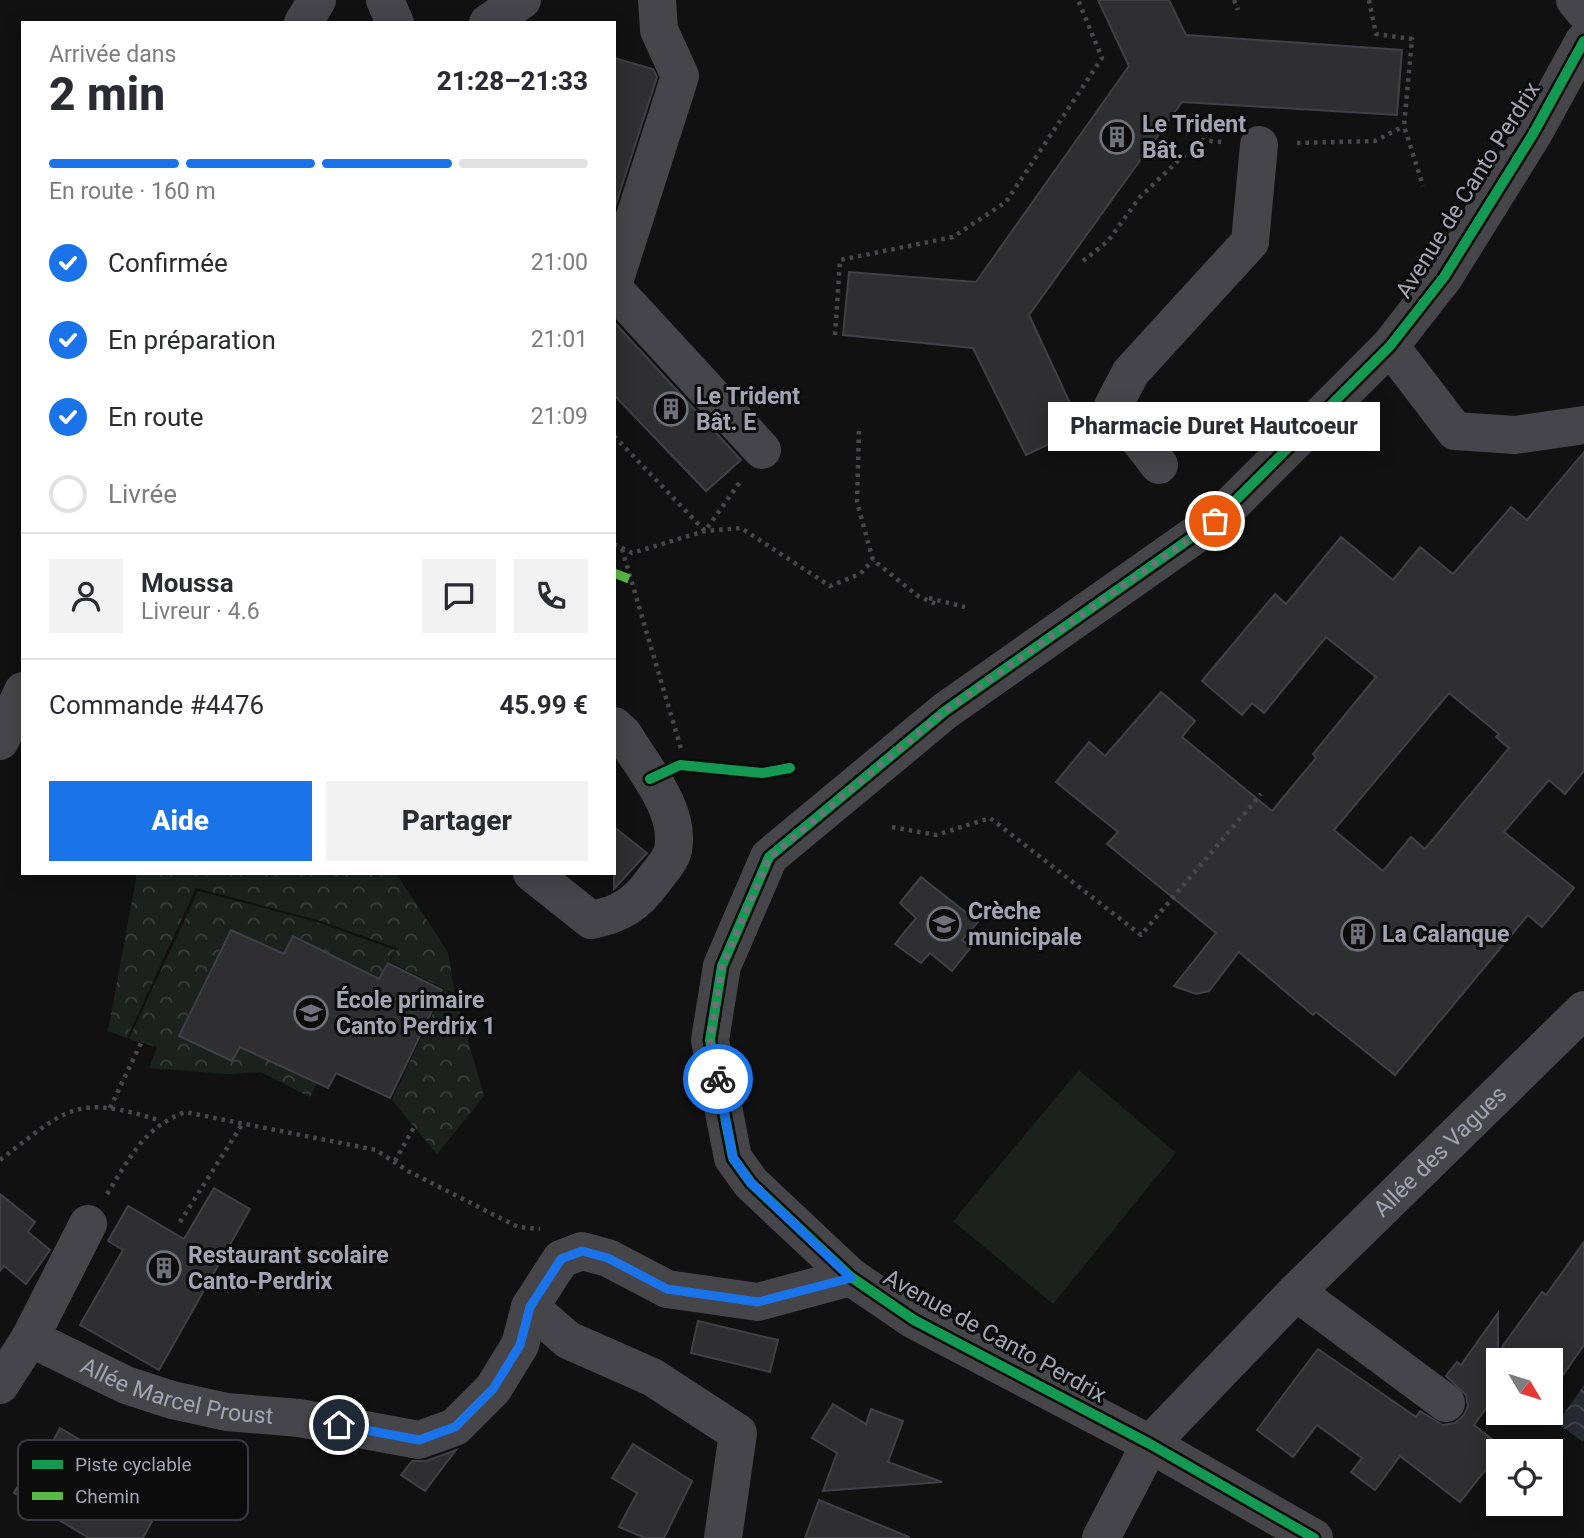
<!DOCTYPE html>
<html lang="fr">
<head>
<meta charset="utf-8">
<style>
  body { margin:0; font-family:Roboto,sans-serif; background:#f2f2f3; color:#2b2b33; height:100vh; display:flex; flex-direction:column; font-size:26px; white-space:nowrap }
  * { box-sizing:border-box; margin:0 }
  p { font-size:23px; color:#7c7c81 }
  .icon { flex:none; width:38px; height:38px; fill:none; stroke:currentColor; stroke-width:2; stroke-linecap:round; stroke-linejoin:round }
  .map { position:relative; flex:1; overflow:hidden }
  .details { position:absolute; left:21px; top:21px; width:595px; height:854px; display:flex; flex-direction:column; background:#fff; border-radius:0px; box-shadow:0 4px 18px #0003 }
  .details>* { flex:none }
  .needle { width:46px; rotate:128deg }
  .controls { position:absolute; left:1486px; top:1348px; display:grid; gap:14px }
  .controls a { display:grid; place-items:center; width:77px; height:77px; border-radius:0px; background:#fff; box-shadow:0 4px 18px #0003; font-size:35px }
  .pin { position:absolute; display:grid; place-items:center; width:60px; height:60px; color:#fff; margin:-30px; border:4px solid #fff; border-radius:50%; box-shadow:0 2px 7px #0007 }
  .courier { position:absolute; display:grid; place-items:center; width:70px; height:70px; margin:-35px; border:5px solid #1a73e8; border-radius:50%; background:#fff; color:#222; box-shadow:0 2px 9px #0007 }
  .bubble { position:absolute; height:49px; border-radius:0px; background:#fff; box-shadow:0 4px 18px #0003; font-size:23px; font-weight:800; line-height:49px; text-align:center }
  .summary em { font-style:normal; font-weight:800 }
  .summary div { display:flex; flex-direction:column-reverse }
  .summary { display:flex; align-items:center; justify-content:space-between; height:119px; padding:0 28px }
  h1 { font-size:46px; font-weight:800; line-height:52px }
  .bar { display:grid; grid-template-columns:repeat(4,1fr); gap:10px 7px; align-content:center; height:84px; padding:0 28px }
  .bar i { height:9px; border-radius:5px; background:#e1e1e2 }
  .bar .selected { background:#1a73e8 }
  .bar p { grid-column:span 4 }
  .line { display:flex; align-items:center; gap:18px; padding:0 28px; border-top:2px solid #e1e1e2 }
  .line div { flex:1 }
  .round { display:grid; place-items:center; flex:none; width:74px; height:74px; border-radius:0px; background:#f2f2f3 }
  ol { padding:0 28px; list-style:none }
  li { display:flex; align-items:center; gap:21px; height:77px }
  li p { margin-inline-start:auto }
  li .icon { padding:7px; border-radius:50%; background:#1a73e8; color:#fff; stroke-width:4 }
  li:last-child { color:#7c7c81 }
  li i { width:38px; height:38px; border:4px solid #e1e1e2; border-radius:50% }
  .primary-button { display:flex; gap:14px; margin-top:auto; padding:14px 28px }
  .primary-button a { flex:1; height:80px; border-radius:0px; background:#1a73e8; color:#fff; font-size:28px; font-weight:800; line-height:80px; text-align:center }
  .primary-button a+a { background:#f2f2f3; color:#2b2b33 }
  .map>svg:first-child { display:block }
  .park { fill:url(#park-crowns) }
  .pitch { fill:#1b221d }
  .water { fill:url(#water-waves) }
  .building { fill:#2f2f31; stroke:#404146; stroke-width:2; fill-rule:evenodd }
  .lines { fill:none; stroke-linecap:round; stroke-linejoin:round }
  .path { stroke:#47474c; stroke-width:4.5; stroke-dasharray:3.5 5; stroke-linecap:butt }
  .minor { stroke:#46464a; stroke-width:38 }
  .quiet { stroke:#58b947; stroke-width:9; stroke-dasharray:18 9; stroke-linecap:butt }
  .cycleway-casing { stroke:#0c0c0d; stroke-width:15 }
  .cycleway { stroke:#139951; stroke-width:10 }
  .done { stroke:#6f717b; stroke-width:7; stroke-dasharray:0 12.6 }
  .route { stroke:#1a73e8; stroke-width:9 }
  .labels { text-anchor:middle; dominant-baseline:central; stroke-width:6; stroke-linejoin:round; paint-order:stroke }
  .poi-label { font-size:23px; font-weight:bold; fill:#a2a4b3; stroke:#0c0c0d; text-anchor:start }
  .street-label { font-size:23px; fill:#a2a4b3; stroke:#0c0c0d }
  .key { fill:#0c0c0d; stroke:#393a3f; stroke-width:2 }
  .key-label { font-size:19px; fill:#a2a4b3 }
</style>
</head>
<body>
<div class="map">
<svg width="1584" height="1538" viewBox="0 0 1584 1538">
  <defs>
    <pattern id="park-crowns" width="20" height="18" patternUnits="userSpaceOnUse" patternTransform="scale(1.75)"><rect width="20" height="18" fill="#1b221d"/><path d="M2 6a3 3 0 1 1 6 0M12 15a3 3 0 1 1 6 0" fill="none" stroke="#393f3b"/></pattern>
    <pattern id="water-waves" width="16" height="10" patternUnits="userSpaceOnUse" patternTransform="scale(1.75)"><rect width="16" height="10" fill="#252a33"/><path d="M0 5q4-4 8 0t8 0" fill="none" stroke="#42464e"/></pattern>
  </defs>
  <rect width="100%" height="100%" fill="#111112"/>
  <g class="park">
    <path d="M137,873H396L448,952L455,994L390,962L397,948L318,920L196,888L127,1038L108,1031Z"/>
    <path d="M198,891L317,922L395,950L379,979L294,935L284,954L230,929L178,1036L232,1062L240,1047L317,1084L310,1097L261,1072L228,1074L149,1068L157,1047L129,1039Z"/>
    <path d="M444,990L455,995L484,1096L437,1154L392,1100Z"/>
  </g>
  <path class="pitch" d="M1079,1070L1176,1153L1053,1304L953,1221Z"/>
  <path class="water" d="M1584,1385V1440L1583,1442L1557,1423Z"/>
  <g class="building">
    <path d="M1098,0H1169L1186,35L1402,50L1397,115L1182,102L1029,315L1082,429L1026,455L973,348L843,335L849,272L976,282L1129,66Z"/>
    <path d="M614,58L653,69L657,77L614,210Z"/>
    <path d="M614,322L741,460L706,491L614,395Z"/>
    <path d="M1584,452V771L1565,794L1549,780L1504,832L1574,888L1542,927L1528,915L1395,1075L1316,1012L1313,1015L1239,952L1209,991L1196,994L1174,986L1216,933L1107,844L1118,832L1056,782L1089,742L1105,756L1161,692L1195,721L1182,737L1272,811L1316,758L1313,754L1376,677L1326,637L1264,713L1252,703L1242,715L1202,681L1275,594L1286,604L1341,537L1393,580L1420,547L1453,574L1511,507L1527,520ZM1449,693L1499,734L1496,737L1509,748L1425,849L1411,837L1383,871L1334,830Z"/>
    <path d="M614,827L647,853L614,889Z"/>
    <path d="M921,877L978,922L962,940L971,947L952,971L930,953L921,963L895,944L916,918L900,903Z"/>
    <path d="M231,930L284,954L293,936L379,979L388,963L442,990L390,1098L336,1073L328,1088L240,1047L232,1061L179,1036Z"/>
    <path d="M214,1188L250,1209L159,1370L80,1325L123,1250L108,1241L128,1206L184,1239Z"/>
    <path d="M0,1194L35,1222L28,1232L50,1250L26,1284L4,1266L0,1271Z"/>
    <path d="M1584,1242V1345L1556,1385L1550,1381V1360H1520L1502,1347L1542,1292L1546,1295Z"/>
    <path d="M1498,1313V1392L1474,1425L1503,1448L1460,1502L1400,1456L1375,1490L1351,1472L1362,1458L1317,1425L1293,1457L1257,1430L1318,1349L1416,1417L1420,1411L1443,1425L1455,1423L1464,1415L1468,1406L1466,1395L1446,1376L1457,1362L1461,1365Z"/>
    <path d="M698,1321L778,1340L770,1372L691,1353Z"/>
    <path d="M833,1404L866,1424L871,1409L903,1421L888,1462L942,1482L823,1491L837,1453L812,1438Z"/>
    <path d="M60,1428L94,1448L84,1465L158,1510L143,1538H89L14,1493L43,1442L50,1447Z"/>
    <path d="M633,1444L692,1481L664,1538H645L619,1527L637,1493L612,1478Z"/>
    <path d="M456,1450L425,1491L401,1475L412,1461H426Z"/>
    <path d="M819,1500L909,1537V1538H805Z"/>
  </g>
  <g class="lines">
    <g class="path">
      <path d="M1234,0L1238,10"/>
      <path d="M1369,0L1376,34L1412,39L1404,126L1423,186"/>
      <path d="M1297,143L1375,141L1404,126"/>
      <path d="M1083,261L1108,241L1140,197L1200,140L1222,142"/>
      <path d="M835,335L840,260L953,237L1006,202L1102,58L1078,0"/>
      <path d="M859,431L857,502L873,560L918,596L936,604"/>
      <path d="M614,436L705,531L742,479"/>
      <path d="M614,544L632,553L705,531L741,528L830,586L860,574L873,560"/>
      <path d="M622,549L682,752"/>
      <path d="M929,598L965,607"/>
      <path d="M687,766L762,773L790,768"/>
      <path d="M892,827L936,835L990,818L1141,935L1261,794"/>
      <path d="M110,1108L141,1043"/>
      <path d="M0,1160C67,1109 75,1093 161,1121"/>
      <path d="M395,1161L414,1127"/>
      <path d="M107,1194C130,1158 143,1128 185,1112L376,1150L408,1171L518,1227L540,1229"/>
      <path d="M180,1222L243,1123"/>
    </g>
    <g class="minor">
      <path d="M385,0L395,23"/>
      <path d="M1575,0L1584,11"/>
      <path d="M303,23L317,0"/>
      <path d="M488,23L522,0"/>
      <path d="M614,282L680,76L659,30L657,0"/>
      <path d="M614,289L762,450"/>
      <path d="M1390,346L1455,431L1515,435L1584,425"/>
      <path d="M1159,465L1113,406L1131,372L1250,242L1259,145"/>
      <path d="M0,741L23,691"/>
      <path d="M532,873L591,920C619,915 637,904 653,881C659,873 671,860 673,850C681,809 643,768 623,734L614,726"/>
      <path d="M1296,1292L1446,1403"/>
      <path d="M530,1307L568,1340L652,1377L738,1433L723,1538"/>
      <path d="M30,1338L88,1224"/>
      <path id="s1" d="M0,1385L30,1338L126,1385L172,1400L227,1412L299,1418L419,1440L455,1427L493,1389L520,1345L530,1307L561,1259L582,1251L608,1258L667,1289L758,1302L851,1277"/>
      <path id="s2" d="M1101,1538L1150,1444L1296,1292L1584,1010"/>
      <path d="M1314,1538L1150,1444L914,1320L851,1277L751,1183L733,1158L710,1040L722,966L769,857L945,711L1215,521L1390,346L1444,277L1533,134L1584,41"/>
    </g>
    <path class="quiet" d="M614,573L629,579"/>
    <defs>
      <g id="cycleway">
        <path d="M650,779L680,765L762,773L790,768"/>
        <path d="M1314,1538L1150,1444L914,1320L851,1277L751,1183L733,1158L710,1040L722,966L769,857L945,711L1215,521L1390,346L1444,277L1533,134L1584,41"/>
      </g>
    </defs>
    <use href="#cycleway" class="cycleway-casing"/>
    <use href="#cycleway" class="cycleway"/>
  </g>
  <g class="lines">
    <path class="done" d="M718,1079L710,1040L722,966L769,858L945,711L1215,521"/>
    <path class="route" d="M339,1425L419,1440L455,1427L493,1389L520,1345L530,1307L561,1259L582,1251L608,1258L667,1289L758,1302L851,1278L751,1183L733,1158L718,1079"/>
  </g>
  <defs>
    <symbol id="building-ring" viewBox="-11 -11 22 22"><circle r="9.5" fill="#0c0c0d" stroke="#6f717b" stroke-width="1.5"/><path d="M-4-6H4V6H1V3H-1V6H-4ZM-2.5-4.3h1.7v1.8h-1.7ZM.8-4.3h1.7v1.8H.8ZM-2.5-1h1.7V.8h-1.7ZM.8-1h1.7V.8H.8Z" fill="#6f717b"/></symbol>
    <symbol id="school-ring" viewBox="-11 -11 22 22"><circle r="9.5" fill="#0c0c0d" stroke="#6f717b" stroke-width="1.5"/><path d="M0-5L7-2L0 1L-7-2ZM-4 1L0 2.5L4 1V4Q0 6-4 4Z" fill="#6f717b"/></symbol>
  </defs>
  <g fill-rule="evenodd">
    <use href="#building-ring" x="1098" y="118" width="38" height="38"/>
    <use href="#building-ring" x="652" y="390" width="38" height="38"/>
    <use href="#school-ring" x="925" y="905" width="38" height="38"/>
    <use href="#building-ring" x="1339" y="915" width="38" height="38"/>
    <use href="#school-ring" x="292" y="994" width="38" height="38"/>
    <use href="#building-ring" x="145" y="1249" width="38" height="38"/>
  </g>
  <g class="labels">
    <g class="poi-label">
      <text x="1142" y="124">Le Trident<tspan x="1142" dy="26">Bât. G</tspan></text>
      <text x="696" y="396">Le Trident<tspan x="696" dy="26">Bât. E</tspan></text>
      <text x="968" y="911">Crèche<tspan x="968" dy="26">municipale</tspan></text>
      <text x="1382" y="934">La Calanque</text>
      <text x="336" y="1000">École primaire<tspan x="336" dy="26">Canto Perdrix 1</tspan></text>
      <text x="188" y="1255">Restaurant scolaire<tspan x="188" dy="26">Canto-Perdrix</tspan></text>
    </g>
    <g class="street-label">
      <text transform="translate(1468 190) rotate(-58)">Avenue de Canto Perdrix</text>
      <text stroke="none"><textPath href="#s2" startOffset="518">Allée des Vagues</textPath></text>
      <text transform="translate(995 1336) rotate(29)">Avenue de Canto Perdrix</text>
      <text stroke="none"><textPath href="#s1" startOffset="214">Allée Marcel Proust</textPath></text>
    </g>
  </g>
  <rect x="18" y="1440" width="230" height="80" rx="10" class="key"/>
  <rect x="32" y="1460" width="31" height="9" fill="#139951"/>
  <rect x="32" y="1492" width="31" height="8" fill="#58b947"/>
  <g class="key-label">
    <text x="75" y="1471">Piste cyclable</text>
    <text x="75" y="1503">Chemin</text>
  </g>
</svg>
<div class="controls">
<a><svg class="needle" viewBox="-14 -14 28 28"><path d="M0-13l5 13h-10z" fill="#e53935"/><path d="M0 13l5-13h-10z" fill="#7c7c81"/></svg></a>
<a><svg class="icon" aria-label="locate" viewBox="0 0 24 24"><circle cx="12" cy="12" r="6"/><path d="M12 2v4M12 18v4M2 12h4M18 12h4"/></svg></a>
</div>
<div class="pin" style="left:1215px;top:521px;background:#ea580c"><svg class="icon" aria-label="bag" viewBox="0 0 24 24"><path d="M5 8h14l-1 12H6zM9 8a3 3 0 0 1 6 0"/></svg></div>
<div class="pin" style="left:339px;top:1425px;background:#1f2937"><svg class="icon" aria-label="home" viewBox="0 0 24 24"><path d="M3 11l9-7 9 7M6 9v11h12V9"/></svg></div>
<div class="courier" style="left:718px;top:1079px"><svg class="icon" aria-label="bike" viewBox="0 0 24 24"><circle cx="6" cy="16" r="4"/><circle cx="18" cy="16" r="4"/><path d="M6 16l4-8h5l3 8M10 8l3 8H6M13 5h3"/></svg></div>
<div class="bubble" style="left:1048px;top:402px;width:332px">Pharmacie Duret Hautcoeur</div>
<section class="details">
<div class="summary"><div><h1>2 min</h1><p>Arrivée dans</p></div><em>21:28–21:33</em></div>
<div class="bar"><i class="selected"></i><i class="selected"></i><i class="selected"></i><i></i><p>En route · 160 m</p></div>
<ol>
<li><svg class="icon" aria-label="check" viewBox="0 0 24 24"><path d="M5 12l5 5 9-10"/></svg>Confirmée<p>21:00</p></li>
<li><svg class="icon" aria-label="check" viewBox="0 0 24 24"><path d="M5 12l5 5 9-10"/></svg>En préparation<p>21:01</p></li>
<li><svg class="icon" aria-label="check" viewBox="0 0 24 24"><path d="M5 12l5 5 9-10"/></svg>En route<p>21:09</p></li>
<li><i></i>Livrée</li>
</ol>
<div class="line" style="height:126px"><a class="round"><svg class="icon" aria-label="person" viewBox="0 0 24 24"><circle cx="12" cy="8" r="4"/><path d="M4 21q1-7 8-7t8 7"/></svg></a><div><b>Moussa</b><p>Livreur · 4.6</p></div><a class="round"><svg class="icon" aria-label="chat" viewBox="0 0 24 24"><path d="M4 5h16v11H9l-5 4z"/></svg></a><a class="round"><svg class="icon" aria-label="phone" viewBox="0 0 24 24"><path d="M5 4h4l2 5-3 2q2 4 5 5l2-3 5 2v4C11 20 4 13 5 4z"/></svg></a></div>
<div class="line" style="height:91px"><div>Commande #4476</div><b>45.99 €</b></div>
<div class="primary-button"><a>Aide</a><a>Partager</a></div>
</section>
</div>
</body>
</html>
